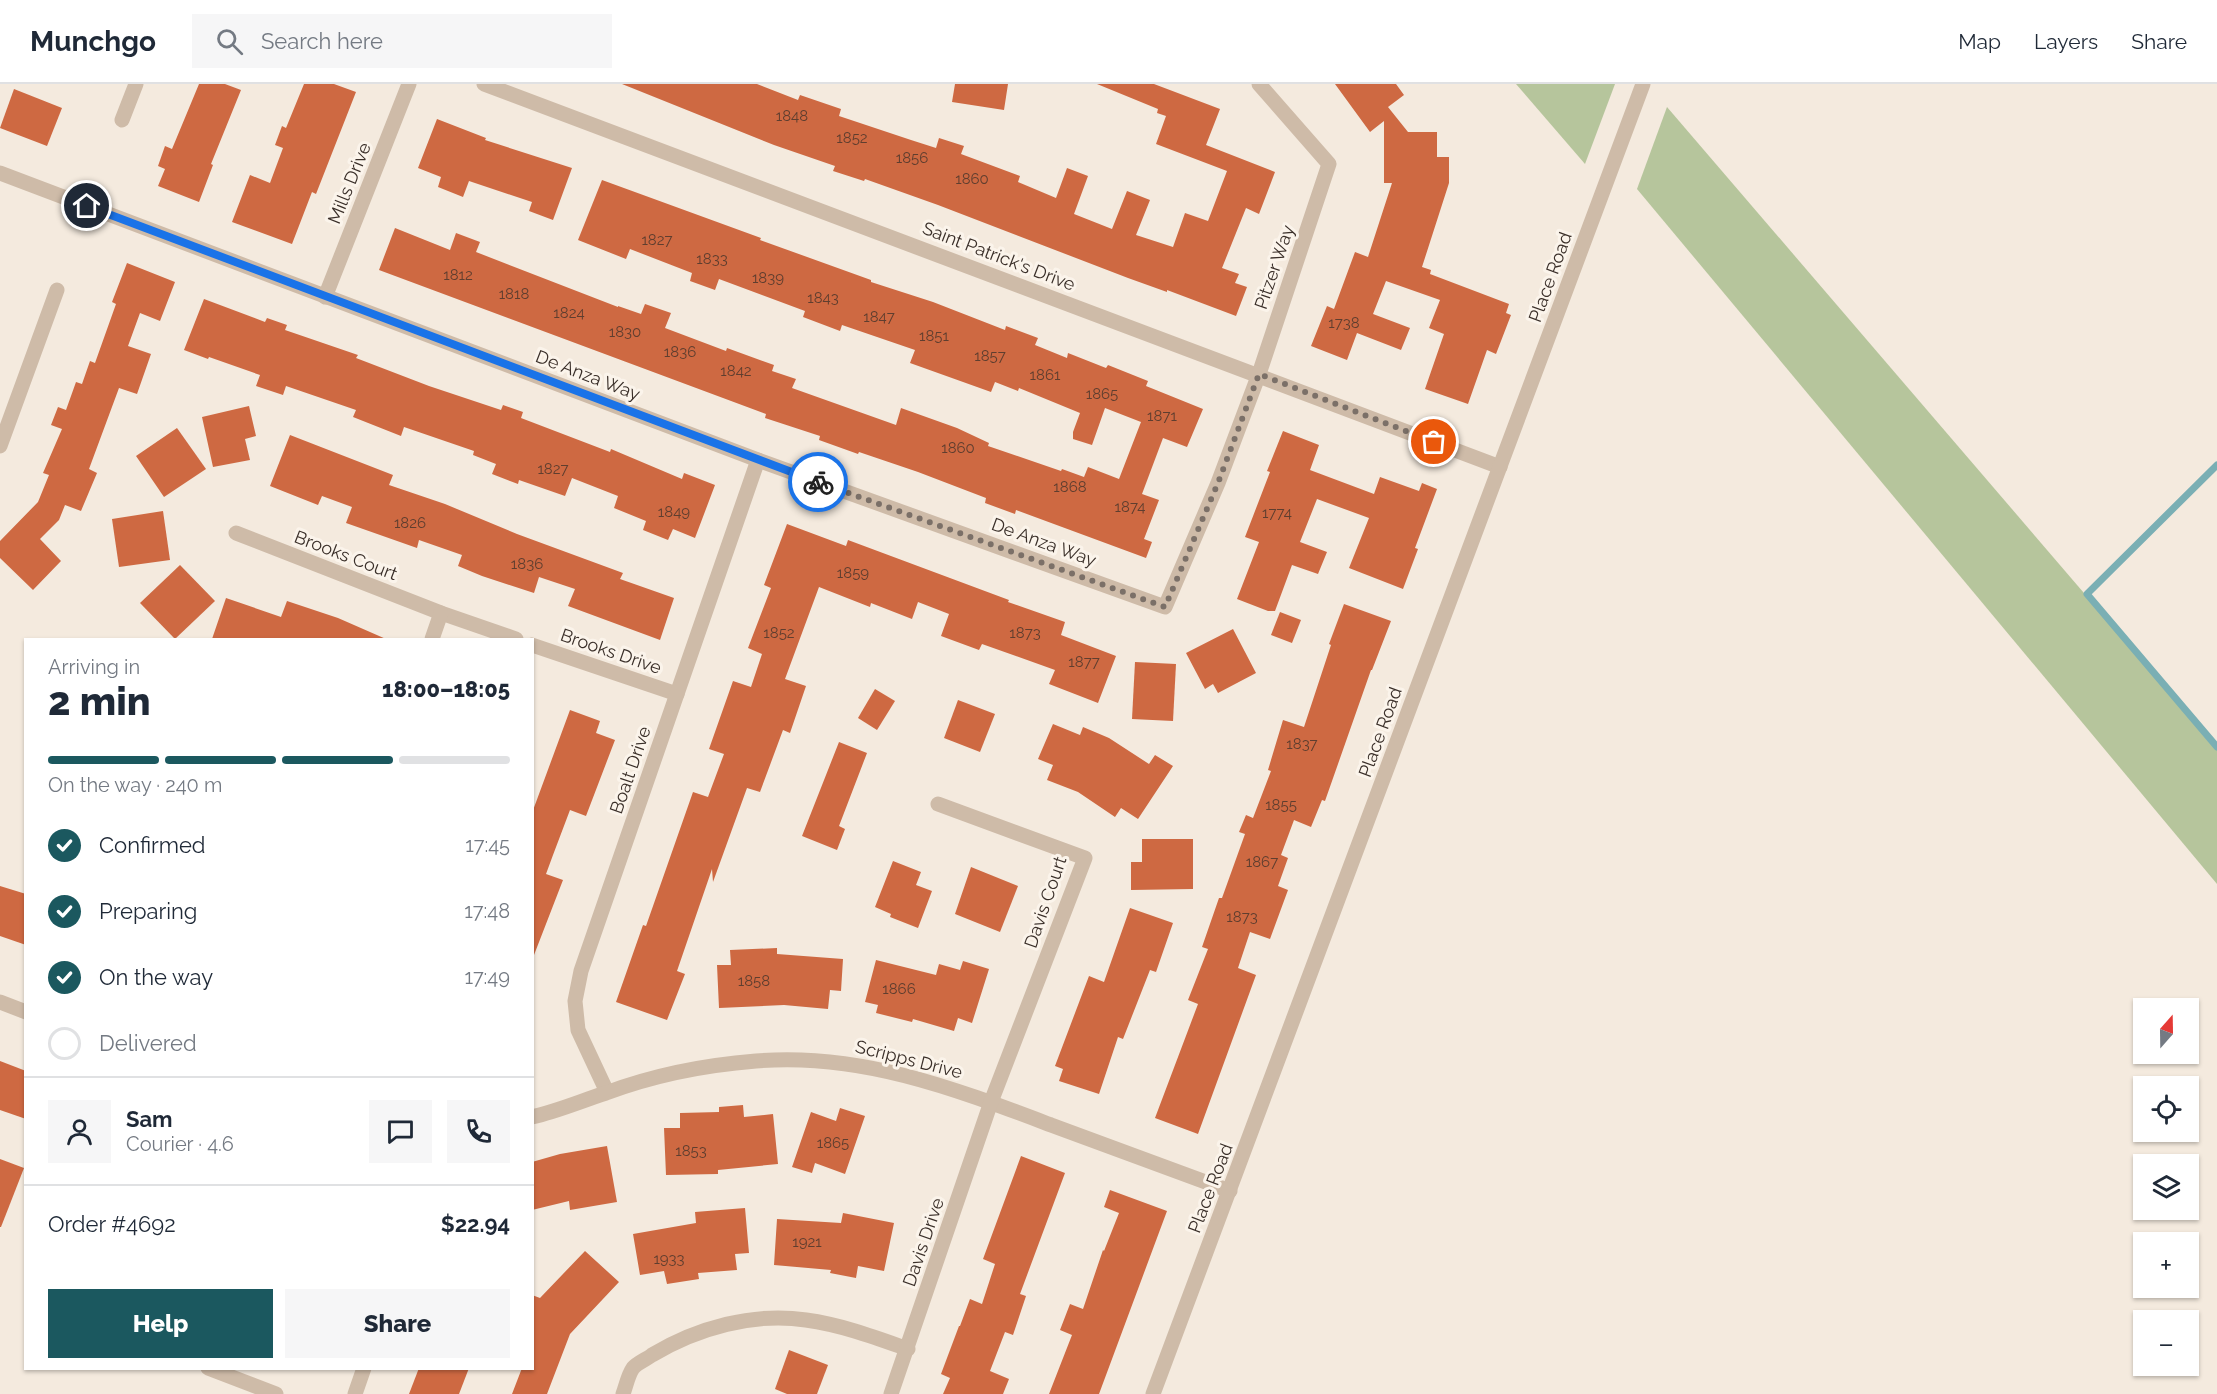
<!DOCTYPE html>
<html lang="en">
<head>
<meta charset="utf-8">
<style>
  body { margin:0; font-family:Raleway,sans-serif; background:#f6f6f7; color:#1f2937; height:100vh; display:flex; flex-direction:column; font-size:22px; white-space:nowrap }
  * { box-sizing:border-box; margin:0 }
  p { font-size:20px; color:#747a83 }
  .icon { flex:none; width:33px; height:33px; fill:none; stroke:currentColor; stroke-width:2; stroke-linecap:round; stroke-linejoin:round }
  .map { position:relative; flex:1; overflow:hidden }
  .panel { position:absolute; left:24px; top:554px; width:510px; height:732px; display:flex; flex-direction:column; background:#fff; border-radius:0px; box-shadow:0 2px 4px #0004 }
  .panel>* { flex:none }
  .needle { width:39px; rotate:20deg }
  .buttons { position:absolute; left:2133px; top:914px; display:grid; gap:12px }
  .buttons a { display:grid; place-items:center; width:66px; height:66px; border-radius:0px; background:#fff; box-shadow:0 2px 4px #0004; font-size:30px }
  .pin { position:absolute; display:grid; place-items:center; width:51px; height:51px; color:#fff; margin:-26px; border:3px solid #fff; border-radius:50%; box-shadow:0 2px 6px #0007 }
  .courier { position:absolute; display:grid; place-items:center; width:60px; height:60px; margin:-30px; border:4px solid #1a73e8; border-radius:50%; background:#fff; color:#222; box-shadow:0 2px 8px #0007 }
  .head em { font-style:normal; font-weight:800 }
  .head div { display:flex; flex-direction:column-reverse }
  .head { display:flex; align-items:center; justify-content:space-between; height:102px; padding:0 24px }
  h1 { font-size:39px; font-weight:800; line-height:45px }
  .bar { display:grid; grid-template-columns:repeat(4,1fr); gap:9px 6px; align-content:center; height:72px; padding:0 24px }
  .bar i { height:8px; border-radius:4px; background:#e0e1e3 }
  .bar .selected { background:#1b585f }
  .bar p { grid-column:span 4 }
  .line { display:flex; align-items:center; gap:15px; padding:0 24px; border-top:2px solid #e0e1e3 }
  .line div { flex:1 }
  .round { display:grid; place-items:center; flex:none; width:63px; height:63px; border-radius:0px; background:#f6f6f7 }
  ol { padding:0 24px; list-style:none }
  li { display:flex; align-items:center; gap:18px; height:66px }
  li p { margin-inline-start:auto }
  li .icon { padding:6px; border-radius:50%; background:#1b585f; color:#fff; stroke-width:4 }
  li:last-child { color:#747a83 }
  li i { width:33px; height:33px; border:3px solid #e0e1e3; border-radius:50% }
  .action { display:flex; gap:12px; margin-top:auto; padding:12px 24px }
  .action a { flex:1; height:69px; border-radius:0px; background:#1b585f; color:#fff; font-size:24px; font-weight:800; line-height:69px; text-align:center }
  .action a+a { background:#f6f6f7; color:#1f2937 }
  header { display:flex; align-items:center; gap:36px; box-sizing:border-box; height:84px; padding:0 30px; background:#fff; border-bottom:2px solid #e0e1e3 }
  header strong { font-size:28px }
  nav { display:flex; gap:33px; margin-inline-start:auto; font-size:21px }
  .search { width:420px; height:54px; background:#f6f6f7; display:flex; align-items:center; gap:15px; box-sizing:border-box; padding:0 21px; border-radius:0px; color:#747a83; font-size:22px }
  .map>svg:first-child { display:block }
  .green { fill:#b6c59c }
  .lines { fill:none; stroke-linecap:round; stroke-linejoin:round }
  .stream { stroke:#7aafb4; stroke-width:7 }
  .building { fill:#ce6942 }
  .minor { stroke:#cebba8; stroke-width:15 }
  .done { stroke:#7b7068; stroke-width:6; stroke-dasharray:0 10.8 }
  .route { stroke:#1a73e8; stroke-width:8 }
  .labels { text-anchor:middle; dominant-baseline:central; stroke-width:6; stroke-linejoin:round; paint-order:stroke }
  .number-label { font-size:15px; fill:#5f3e2f }
  .street-label { font-size:18px; fill:#3a2f29; stroke:#fbf4eb }
</style>
</head>
<body>
<header>
<strong>Munchgo</strong>
<div class="search"><svg class="icon" aria-label="search" viewBox="0 0 24 24"><circle cx="10" cy="10" r="6"/><path d="M15 15l6 6"/></svg>Search here</div>
<nav><a>Map</a><a>Layers</a><a>Share</a></nav>
</header>
<div class="map">
<svg width="2217" height="1310" viewBox="0 0 2217 1310">
  <rect width="100%" height="100%" fill="#f4eade"/>
  <g class="green">
    <path d="M1516,0H1615L1585,80Z"/>
    <path d="M1667,23L2217,664V800L1637,105Z"/>
  </g>
  <g class="lines">
    <path class="stream" d="M2217,381L2087,510L2217,663"/>
  </g>
  <g class="building">
    <path d="M199,0H225L241,6L211,80L213,81L199,118L158,102L165,85L158,82L165,62L172,65Z"/>
    <path d="M304,0H334L356,8L316,110L312,108L292,160L232,138L250,91L270,99L283,64L275,61L282,42L286,44Z"/>
    <path d="M622,0H757L798,16L800,11L841,25L839,32L911,56L936,64L939,54L964,62L961,70L1020,92L1018,98L1056,114L1067,84L1088,92L1074,130L1112,145L1127,107L1150,116L1136,151L1173,163L1185,129L1208,137L1227,87L1156,60L1166,32L1157,29L1158,25L1097,0H1154L1220,25L1206,61L1275,88L1259,130L1246,124L1222,184L1239,190L1235,199L1247,203L1236,232L1167,206V208L1128,194L938,121L865,95L864,97L833,87L835,82L774,61Z"/>
    <path d="M955,0H1008L1004,26L952,18Z"/>
    <path d="M1335,0H1396L1404,11L1388,23L1408,48H1437V73H1449V99L1422,183L1431,186L1430,190L1509,220L1506,229L1511,231L1496,270L1487,266L1468,320L1425,305L1444,250L1429,244L1440,216L1386,197L1373,230L1410,244L1401,266L1357,249L1347,276L1311,262L1327,222L1334,225L1355,168L1368,173L1392,99H1384V37L1370,48Z"/>
    <path d="M14,5L62,24L47,62L0,44Z"/>
    <path d="M437,35L486,54L485,56L572,84L553,136L529,127L532,118L469,97L463,113L438,103L441,93L418,84Z"/>
    <path d="M602,96L761,154L760,156L871,196V198L933,218L1005,246L1006,242L1038,254L1035,261L1067,274L1068,269L1106,284L1108,281L1148,297L1146,302L1203,325L1187,363L1163,354L1142,410L1159,416L1144,455L1152,458L1146,474L1016,426L1015,430L985,419L986,414L918,388L859,368L858,370L819,356L820,352L765,334L766,330L379,186L395,144L450,166L456,149L480,158L476,168L618,223V222L641,230L645,220L671,229L665,244L726,267L727,264L774,281L772,287L796,295L792,304L896,341L901,324L957,344L989,359L988,362L1061,387L1062,385L1084,393L1088,383L1119,395L1141,338L1105,324L1092,361L1073,355V348L1080,329L1019,304L1018,307L995,298L991,308L910,279L915,266L842,241L840,247L803,233L805,227L719,195L715,206L690,197L692,189L630,165L626,175L578,156Z"/>
    <path d="M127,179L175,198L160,237L140,229L128,262L151,270L137,310L119,304L89,385L97,389L81,427L65,421L59,436L40,455L61,477L33,506L0,474V457L38,418L49,391L43,389L62,345L51,341L58,323L66,326L76,298L82,300L90,277L95,279L116,220L112,218Z"/>
    <path d="M204,215L265,238L267,234L287,241L285,246L358,271L356,274L429,302L501,326L503,321L523,328L521,334L610,368L611,365L682,395L684,389L715,401L695,454L673,445L668,456L643,446L646,437L614,424L618,412L572,394L565,412L519,396L518,400L492,390L496,380L473,371L474,367L404,343L401,352L353,333L356,326L286,302L283,311L256,302L260,291L209,273L208,275L184,266Z"/>
    <path d="M249,322L256,352L245,355L250,376L213,383L202,333Z"/>
    <path d="M177,344L206,385L164,413L136,372Z"/>
    <path d="M1283,347L1319,361L1310,386L1374,410L1380,393L1419,407L1422,399L1437,405L1415,464L1418,465L1403,505L1349,484L1369,434L1317,415L1300,458L1327,468L1318,490L1292,481L1275,527H1268L1237,515L1259,458L1245,453L1270,388L1267,387Z"/>
    <path d="M290,351L393,391L389,401L445,420L517,450L623,489L620,495L674,514L660,556L568,522L575,505L539,493L534,509L482,492L458,482L462,471L419,456L417,464L346,439L352,423L322,412L318,421L270,402Z"/>
    <path d="M163,427L170,476L119,483L112,435Z"/>
    <path d="M787,440L846,462L848,456L1009,516L1008,518L1065,538L1061,551L1116,572L1098,619L1049,600L1055,586L982,560L979,566L941,552L949,530L918,518L912,535L871,519L870,523L819,503L785,595L806,602L790,649L783,646L760,708L747,704L713,798L712,785L677,887L685,890L667,936L616,918L643,841L646,842L693,708L708,713L724,670L709,665L733,597L751,603L762,570L748,564L771,504L764,501Z"/>
    <path d="M180,481L215,517L175,555L140,519Z"/>
    <path d="M226,514L281,533L287,517L338,534L386,555H212Z"/>
    <path d="M1344,520L1391,537L1372,586H1371L1325,717L1322,716L1311,743L1294,736L1281,771L1288,774L1278,802L1288,806L1270,855L1250,848L1238,884L1256,891L1198,1050L1155,1034L1198,920L1188,916L1208,865L1202,863L1219,814H1222L1245,750L1239,748L1246,731L1253,734L1271,687L1268,686L1283,636L1304,643L1331,561L1329,560Z"/>
    <path d="M1280,528L1301,536L1292,559L1271,551Z"/>
    <path d="M1233,545L1256,589L1218,609L1213,600L1205,605L1186,569Z"/>
    <path d="M1135,578L1176,580L1173,637L1132,635Z"/>
    <path d="M875,605L895,617L877,646L858,634Z"/>
    <path d="M958,616L995,630L980,668L944,654Z"/>
    <path d="M570,626L600,637L596,649L615,656L586,732L570,726L553,771L546,790L563,796L534,871L532,729Z"/>
    <path d="M1053,640L1080,651L1083,643L1109,654L1149,680L1155,671L1173,682L1138,735L1121,724L1115,733L1078,708L1047,696L1053,681L1038,675Z"/>
    <path d="M839,658L867,669L839,742L845,745L837,766L802,752Z"/>
    <path d="M1142,755H1193V805L1131,806V778H1142Z"/>
    <path d="M893,777L921,788L916,801L932,807L918,844L890,833L891,830L875,823Z"/>
    <path d="M971,783L1018,802L1000,848L955,830Z"/>
    <path d="M0,802L26,810V861L0,852Z"/>
    <path d="M1130,824L1173,839L1156,888L1150,886L1123,955L1118,953L1099,1010L1059,997L1063,985L1055,982L1089,892L1104,898Z"/>
    <path d="M777,864V870L843,875L841,907L830,906L828,925L784,921L719,924L717,881H731L730,866Z"/>
    <path d="M876,876L936,891L939,880L960,886L963,877L989,885L972,939L958,934L954,947L913,935L912,938L876,929L878,921L865,918Z"/>
    <path d="M0,977L26,987V1035L0,1026Z"/>
    <path d="M743,1021L744,1033L773,1030L778,1080L718,1086V1090L666,1091L664,1044H680V1029L719,1028V1023Z"/>
    <path d="M840,1024L865,1032L845,1090L815,1079L812,1089L792,1083L811,1028L836,1037Z"/>
    <path d="M607,1062L617,1118L570,1126L569,1117L532,1126V1078L560,1070Z"/>
    <path d="M1021,1072L1065,1089L1020,1210L1026,1212L1013,1251L1005,1248L990,1287L1009,1295L1003,1310H943L950,1294L941,1290L959,1242H960L970,1215L982,1220L995,1180L983,1175Z"/>
    <path d="M0,1075L24,1084L1,1143H0Z"/>
    <path d="M1110,1106L1167,1127L1099,1310H1049L1072,1251L1060,1246L1070,1220L1083,1225L1103,1166L1104,1167L1119,1129L1104,1123Z"/>
    <path d="M745,1124L749,1169L735,1170L737,1186L698,1189L699,1195L667,1200L664,1187L640,1191L633,1150L696,1139L695,1128Z"/>
    <path d="M843,1129L894,1139L884,1187L858,1182L856,1194L830,1189L831,1186L774,1181L777,1135L841,1139Z"/>
    <path d="M585,1167L619,1198L570,1250L547,1310H512L522,1284H532V1211L540,1214Z"/>
    <path d="M789,1266L828,1281L817,1310H787L775,1305Z"/>
    <path d="M419,1284H469L459,1310H409Z"/>
  </g>
  <g class="lines">
    <g class="minor">
      <path d="M484,0L1500,383"/>
      <path d="M122,36L136,0"/>
      <path d="M0,89L758,376L1165,523L1218,399L1259,290L1329,80L1259,0"/>
      <path d="M325,213L409,0"/>
      <path d="M0,362L57,206"/>
      <path d="M236,449L441,529L516,555"/>
      <path d="M432,555L441,529"/>
      <path d="M532,561L677,610"/>
      <path d="M0,918L26,928"/>
      <path d="M607,1008L578,946L575,917L581,887L758,376"/>
      <path d="M532,1033C558,1027 581,1017 606,1009C654,991 706,981 756,977C860,968 956,1005 1051,1041C1111,1063 1170,1085 1230,1107"/>
      <path d="M208,1284L276,1310"/>
      <path d="M355,1310L364,1284"/>
      <path d="M623,1310C626,1302 628,1291 633,1284C637,1279 647,1275 652,1271C697,1244 754,1228 806,1236C842,1241 874,1253 908,1265"/>
      <path d="M891,1310L991,1018L1085,774L938,720"/>
      <path d="M1153,1310L1643,0"/>
    </g>
  </g>
  <g class="lines">
    <path class="done" d="M818,398L1165,523L1218,399L1259,290L1434,358"/>
    <path class="route" d="M87,122L818,398"/>
  </g>
  <g class="labels">
    <g class="number-label">
      <text x="792" y="32">1848</text>
      <text x="852" y="54">1852</text>
      <text x="912" y="74">1856</text>
      <text x="972" y="95">1860</text>
      <text x="657" y="156">1827</text>
      <text x="712" y="175">1833</text>
      <text x="458" y="191">1812</text>
      <text x="768" y="194">1839</text>
      <text x="514" y="210">1818</text>
      <text x="823" y="214">1843</text>
      <text x="569" y="229">1824</text>
      <text x="879" y="233">1847</text>
      <text x="1344" y="239">1738</text>
      <text x="625" y="248">1830</text>
      <text x="934" y="252">1851</text>
      <text x="680" y="268">1836</text>
      <text x="990" y="272">1857</text>
      <text x="736" y="287">1842</text>
      <text x="1045" y="291">1861</text>
      <text x="1102" y="310">1865</text>
      <text x="1162" y="332">1871</text>
      <text x="958" y="364">1860</text>
      <text x="553" y="385">1827</text>
      <text x="1070" y="403">1868</text>
      <text x="1130" y="423">1874</text>
      <text x="674" y="428">1849</text>
      <text x="1277" y="429">1774</text>
      <text x="410" y="439">1826</text>
      <text x="527" y="480">1836</text>
      <text x="853" y="489">1859</text>
      <text x="779" y="549">1852</text>
      <text x="1025" y="549">1873</text>
      <text x="1084" y="578">1877</text>
      <text x="1302" y="660">1837</text>
      <text x="1281" y="721">1855</text>
      <text x="1262" y="778">1867</text>
      <text x="1242" y="833">1873</text>
      <text x="754" y="897">1858</text>
      <text x="899" y="905">1866</text>
      <text x="833" y="1059">1865</text>
      <text x="691" y="1067">1853</text>
      <text x="807" y="1158">1921</text>
      <text x="669" y="1175">1933</text>
    </g>
    <g class="street-label">
      <text transform="translate(349 99) rotate(-68)">Mills Drive</text>
      <text transform="translate(999 172) rotate(21)">Saint Patrick's Drive</text>
      <text transform="translate(1274 183) rotate(-71)">Pitzer Way</text>
      <text transform="translate(1550 193) rotate(-70)">Place Road</text>
      <text transform="translate(588 291) rotate(21)">De Anza Way</text>
      <text transform="translate(1044 458) rotate(20)">De Anza Way</text>
      <text transform="translate(346 471) rotate(21)">Brooks Court</text>
      <text transform="translate(611 567) rotate(19)">Brooks Drive</text>
      <text transform="translate(1380 648) rotate(-70)">Place Road</text>
      <text transform="translate(630 686) rotate(-71)">Boalt Drive</text>
      <text transform="translate(1045 818) rotate(-71)">Davis Court</text>
      <text transform="translate(909 975) rotate(14)">Scripps Drive</text>
      <text transform="translate(1210 1104) rotate(-69)">Place Road</text>
      <text transform="translate(923 1158) rotate(-71)">Davis Drive</text>
    </g>
  </g>
</svg>
<div class="buttons">
<a><svg class="needle" viewBox="-14 -14 28 28"><path d="M0-13l5 13h-10z" fill="#e53935"/><path d="M0 13l5-13h-10z" fill="#747a83"/></svg></a>
<a><svg class="icon" aria-label="locate" viewBox="0 0 24 24"><circle cx="12" cy="12" r="6"/><path d="M12 2v4M12 18v4M2 12h4M18 12h4"/></svg></a>
<a><svg class="icon" aria-label="layers" viewBox="0 0 24 24"><path d="M12 4l9 5-9 5-9-5zM3 14l9 5 9-5"/></svg></a>
<a>+</a>
<a>−</a>
</div>
<div class="pin" style="left:1434px;top:358px;background:#ea580c"><svg class="icon" aria-label="bag" viewBox="0 0 24 24"><path d="M5 8h14l-1 12H6zM9 8a3 3 0 0 1 6 0"/></svg></div>
<div class="pin" style="left:87px;top:122px;background:#1f2937"><svg class="icon" aria-label="home" viewBox="0 0 24 24"><path d="M3 11l9-7 9 7M6 9v11h12V9"/></svg></div>
<div class="courier" style="left:818px;top:398px"><svg class="icon" aria-label="bike" viewBox="0 0 24 24"><circle cx="6" cy="16" r="4"/><circle cx="18" cy="16" r="4"/><path d="M6 16l4-8h5l3 8M10 8l3 8H6M13 5h3"/></svg></div>
<section class="panel">
<div class="head"><div><h1>2 min</h1><p>Arriving in</p></div><em>18:00–18:05</em></div>
<div class="bar"><i class="selected"></i><i class="selected"></i><i class="selected"></i><i></i><p>On the way · 240 m</p></div>
<ol>
<li><svg class="icon" aria-label="check" viewBox="0 0 24 24"><path d="M5 12l5 5 9-10"/></svg>Confirmed<p>17:45</p></li>
<li><svg class="icon" aria-label="check" viewBox="0 0 24 24"><path d="M5 12l5 5 9-10"/></svg>Preparing<p>17:48</p></li>
<li><svg class="icon" aria-label="check" viewBox="0 0 24 24"><path d="M5 12l5 5 9-10"/></svg>On the way<p>17:49</p></li>
<li><i></i>Delivered</li>
</ol>
<div class="line" style="height:108px"><a class="round"><svg class="icon" aria-label="person" viewBox="0 0 24 24"><circle cx="12" cy="8" r="4"/><path d="M4 21q1-7 8-7t8 7"/></svg></a><div><b>Sam</b><p>Courier · 4.6</p></div><a class="round"><svg class="icon" aria-label="chat" viewBox="0 0 24 24"><path d="M4 5h16v11H9l-5 4z"/></svg></a><a class="round"><svg class="icon" aria-label="phone" viewBox="0 0 24 24"><path d="M5 4h4l2 5-3 2q2 4 5 5l2-3 5 2v4C11 20 4 13 5 4z"/></svg></a></div>
<div class="line" style="height:78px"><div>Order #4692</div><b>$22.94</b></div>
<div class="action"><a>Help</a><a>Share</a></div>
</section>
</div>
</body>
</html>
